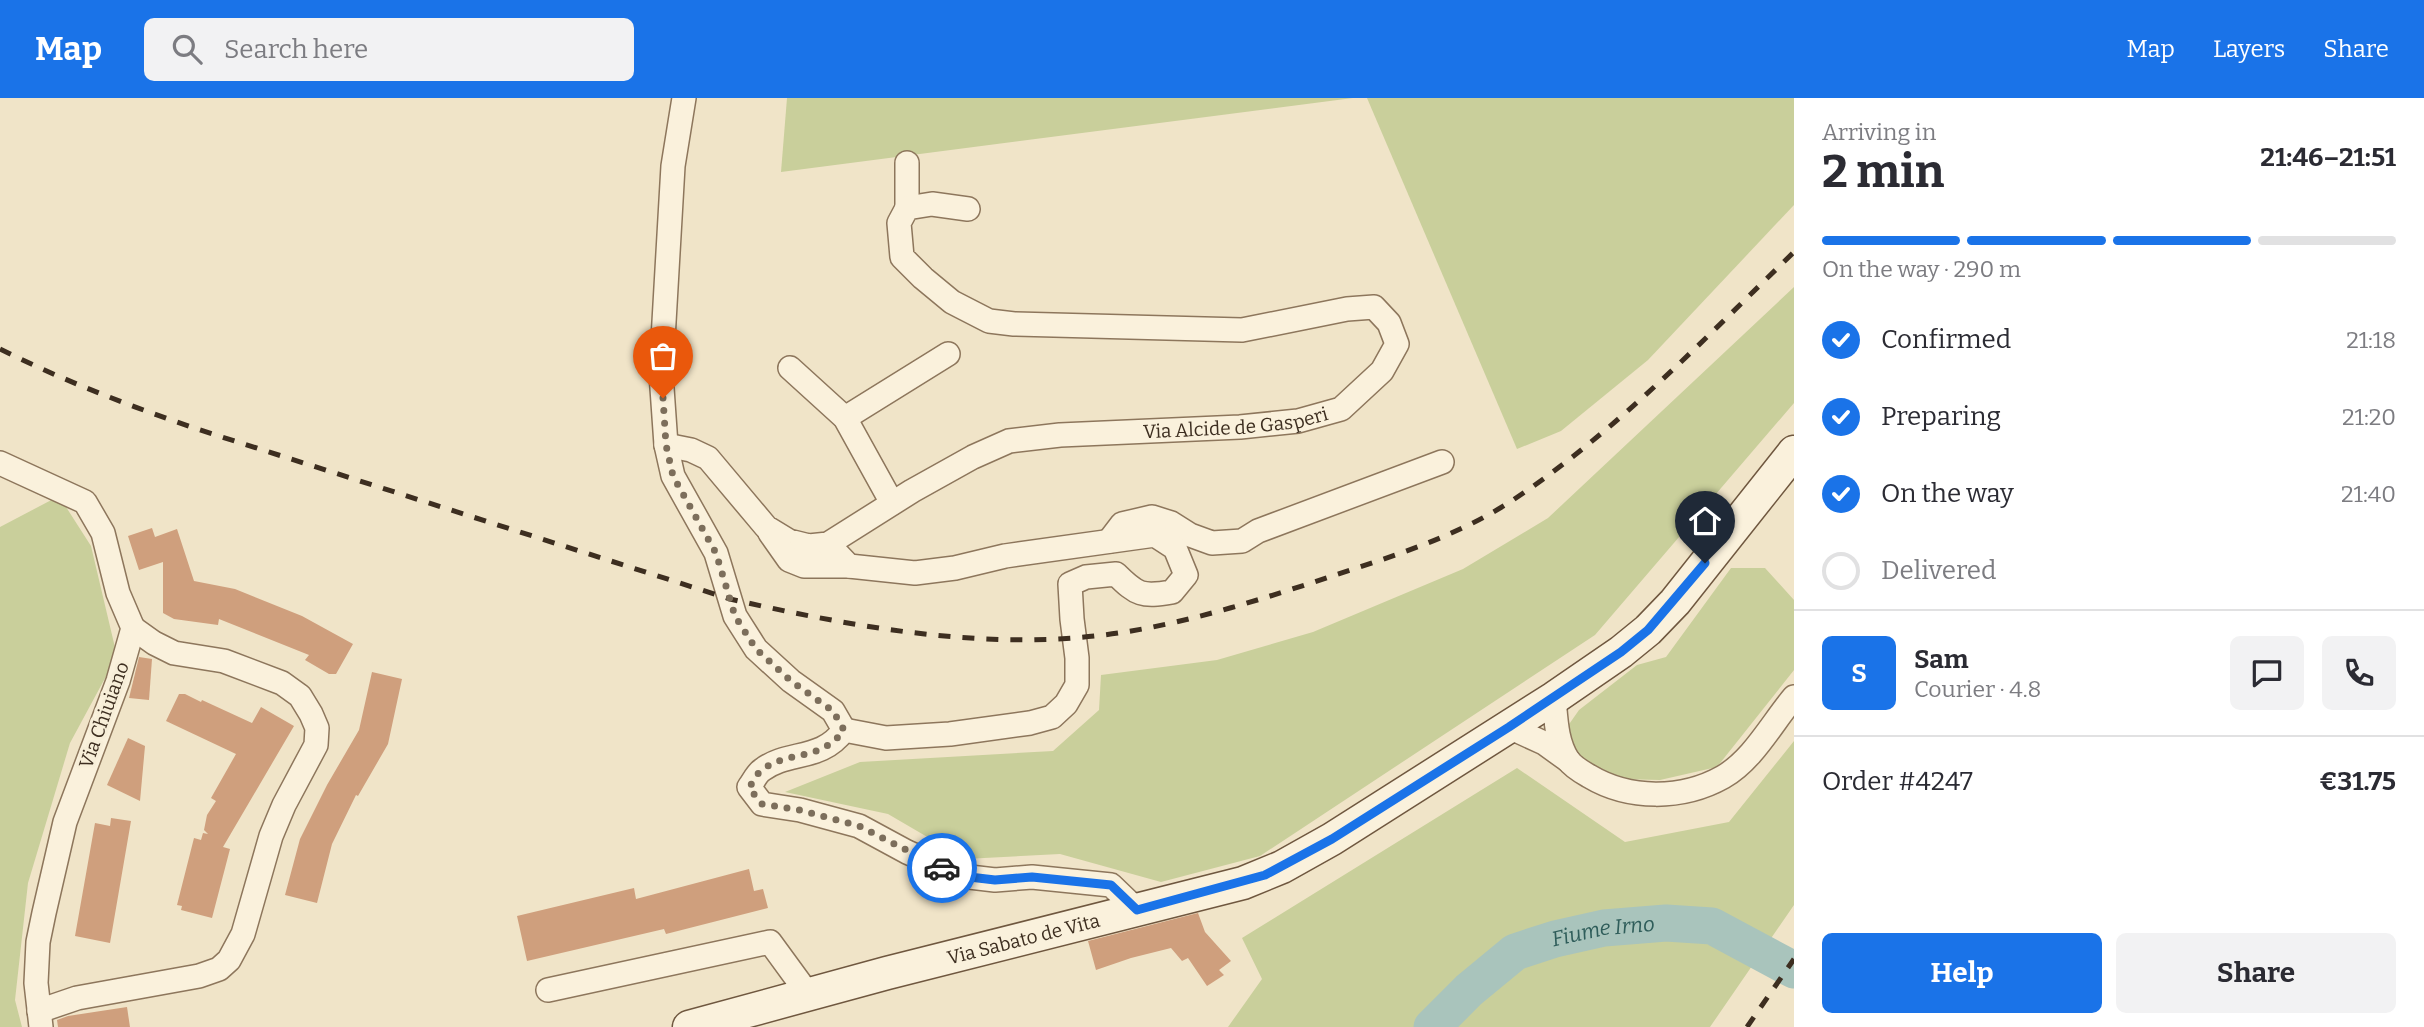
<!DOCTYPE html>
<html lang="en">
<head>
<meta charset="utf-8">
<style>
  body { margin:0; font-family:Bitter,serif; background:#f2f2f3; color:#2b2b33; height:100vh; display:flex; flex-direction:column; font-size:26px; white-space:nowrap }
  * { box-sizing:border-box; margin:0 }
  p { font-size:23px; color:#7c7c81 }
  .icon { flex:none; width:38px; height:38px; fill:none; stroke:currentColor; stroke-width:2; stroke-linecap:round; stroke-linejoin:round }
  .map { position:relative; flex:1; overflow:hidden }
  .panel { display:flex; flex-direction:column; background:#fff; width:630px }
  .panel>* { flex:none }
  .pin { position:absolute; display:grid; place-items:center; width:60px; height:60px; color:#fff; margin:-72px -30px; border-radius:50% 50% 50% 0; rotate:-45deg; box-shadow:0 0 7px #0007 }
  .pin .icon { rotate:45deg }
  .courier { position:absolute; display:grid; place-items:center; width:70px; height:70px; margin:-35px; border:5px solid #1a73e8; border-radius:50%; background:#fff; color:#222; box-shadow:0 2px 9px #0007 }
  .headline em { font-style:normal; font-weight:700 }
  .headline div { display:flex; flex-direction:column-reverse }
  .headline { display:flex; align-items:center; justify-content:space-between; height:119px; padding:0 28px }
  h1 { font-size:46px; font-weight:700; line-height:52px }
  .bar { display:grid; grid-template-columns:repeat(4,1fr); gap:10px 7px; align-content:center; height:84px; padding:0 28px }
  .bar i { height:9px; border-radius:5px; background:#e1e1e2 }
  .bar .current { background:#1a73e8 }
  .bar p { grid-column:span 4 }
  .line { display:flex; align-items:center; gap:18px; padding:0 28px; border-top:2px solid #e1e1e2 }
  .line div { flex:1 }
  .round { display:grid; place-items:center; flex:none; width:74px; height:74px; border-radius:10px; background:#f2f2f3 }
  ol { padding:0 28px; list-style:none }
  li { display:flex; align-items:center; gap:21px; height:77px }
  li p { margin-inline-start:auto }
  li .icon { padding:7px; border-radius:50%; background:#1a73e8; color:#fff; stroke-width:4 }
  li:last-child { color:#7c7c81 }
  li i { width:38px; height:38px; border:4px solid #e1e1e2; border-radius:50% }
  .button { display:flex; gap:14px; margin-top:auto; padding:14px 28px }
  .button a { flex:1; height:80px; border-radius:10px; background:#1a73e8; color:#fff; font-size:28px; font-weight:700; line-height:80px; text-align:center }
  .button a+a { background:#f2f2f3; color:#2b2b33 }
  header { display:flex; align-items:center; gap:42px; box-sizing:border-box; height:98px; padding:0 35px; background:#1a73e8; color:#fff }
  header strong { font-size:33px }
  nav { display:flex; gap:38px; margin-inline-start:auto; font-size:24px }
  .search { width:490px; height:63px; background:#f2f2f3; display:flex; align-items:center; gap:18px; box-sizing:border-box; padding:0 24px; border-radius:10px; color:#7c7c81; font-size:26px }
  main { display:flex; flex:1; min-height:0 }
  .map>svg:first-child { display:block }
  .green { fill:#c9cf9b }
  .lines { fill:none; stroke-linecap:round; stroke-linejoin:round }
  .river { stroke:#a9c4bc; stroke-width:37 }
  .building { fill:#cf9f7d }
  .street-casing { stroke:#8d765c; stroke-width:26 }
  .secondary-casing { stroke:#6f573f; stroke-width:35 }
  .street { stroke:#faf1dc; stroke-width:23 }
  .secondary { stroke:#faf1dc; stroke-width:32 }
  .rail { stroke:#3d2e20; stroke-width:5; stroke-dasharray:12 12; stroke-linecap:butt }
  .done { stroke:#7c6e5b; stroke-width:7; stroke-dasharray:0 12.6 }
  .route { stroke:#1a73e8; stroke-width:9 }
  .labels { text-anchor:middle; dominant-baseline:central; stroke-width:6; stroke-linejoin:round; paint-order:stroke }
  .street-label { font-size:19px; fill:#3d2e20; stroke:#f7eed8 }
  .water-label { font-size:21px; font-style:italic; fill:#2f5d5a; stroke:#f7eed8 }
</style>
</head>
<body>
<header>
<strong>Map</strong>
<div class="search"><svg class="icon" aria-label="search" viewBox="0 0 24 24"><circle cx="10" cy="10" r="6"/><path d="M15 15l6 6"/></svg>Search here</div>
<nav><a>Map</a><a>Layers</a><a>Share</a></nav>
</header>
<main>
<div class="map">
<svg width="1794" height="929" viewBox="0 0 1794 929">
  <rect width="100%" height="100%" fill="#f0e4c8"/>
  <g class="green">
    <path d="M787,0H1353L781,74Z"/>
    <path d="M1367,0H1794V107L1648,262L1561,333L1517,351Z"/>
    <path d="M1794,189V305L1595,537L1260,758L1161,784L1060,756L965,761L888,716L785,694L860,664L1053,653L1099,612L1101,577L1217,562L1313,534L1463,471L1548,420Z"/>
    <path d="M59,398L91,448L117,558L70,645L28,785L15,902L22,929H0V429Z"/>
    <path d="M1731,470H1765L1794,502V572L1717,669L1660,682L1620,681L1581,660L1565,632L1579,612L1637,567L1666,559Z"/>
    <path d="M1794,643V807L1710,929H1228L1262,881L1242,840L1517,670L1625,744L1729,724Z"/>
  </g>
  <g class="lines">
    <path class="river" id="s1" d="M1432,929L1469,892L1515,854L1555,841L1604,830L1666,825L1712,828L1794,872"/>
  </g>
  <g class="building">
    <path d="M152,430L155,439L177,431L194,483L235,491L302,518L353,546L336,576H329L305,562L309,557L219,521L218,527L174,521L163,515V464L139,472L128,438Z"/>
    <path d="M139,559L152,561L149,602L129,600Z"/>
    <path d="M372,574L402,581L388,646L358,698L356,697L332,746L317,805L285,797L300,741L327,687L359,632Z"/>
    <path d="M179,596H185L201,604L202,602L252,625L261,609L294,628L223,749L230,751L212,820L181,812L182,808L177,807L194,740L201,742L203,735L208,736L204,732L207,717L216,703L211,700L236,656L166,623Z"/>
    <path d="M128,640L145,648L140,703L107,687Z"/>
    <path d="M111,720L131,723L110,845L75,838L95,725L110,728Z"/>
    <path d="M749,771L754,793L763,791L768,810L666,836L664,831L527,863L517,818L634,790L636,801Z"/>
    <path d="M1198,815L1205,834L1231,863L1219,872L1224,877L1207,888L1188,860L1182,863L1171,850L1131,860L1096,872L1088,843Z"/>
    <path d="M127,909L130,929H58L57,922L68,918Z"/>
  </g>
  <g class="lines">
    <defs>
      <g id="street">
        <path d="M684,0L673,68L661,276L666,347L673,378L716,455L735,518L756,551L791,583L833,613L844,632C821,664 788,652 762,672C757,675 753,684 749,689L762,706L800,712L859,728L907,754L961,778L995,782L1032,779L1111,787L1137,812"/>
        <path d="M907,110V65"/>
        <path d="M790,270L845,320L892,405"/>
        <path d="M845,320L948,256"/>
        <path id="s2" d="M666,347L691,352L708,360L766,429L789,443L809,448L828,446L912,393L973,359L1009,343L1060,337L1240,329L1298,323L1341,311L1382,273L1397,246L1389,225L1374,209L1347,211L1242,232L1014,226L989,223L952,204L923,180L902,159L899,125L907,110L932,106L968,111"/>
        <path d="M0,365L85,404L103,435L118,495L133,530L118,583L65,724L44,815L38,844L36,885L41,929"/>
        <path d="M770,435L789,462L804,468H849"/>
        <path d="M1109,443L1122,426L1152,419L1171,425L1190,437L1212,445L1242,443L1258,433L1442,364"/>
        <path d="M828,446L849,468L915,475L955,470L1005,458L1155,437L1175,450L1186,477L1172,494C1142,499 1137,497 1116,476L1086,479L1070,486L1072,521L1077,560V587L1066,606L1052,619L1030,625L950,636L886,640L844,632"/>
        <path d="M1554,600C1556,621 1556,643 1568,662C1573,669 1582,674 1589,678C1629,702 1682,702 1723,679C1753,662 1772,625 1794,599"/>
        <path d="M1509,629L1544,645L1569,663"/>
        <path d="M548,892L770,844L808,896"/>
        <path d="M39,913L77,900L199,878L219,871L229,862L243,836L271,738L284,707L316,647L317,630L311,616L300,598L282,585L224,563L174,555L154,545L133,530"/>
      </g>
      <g id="secondary">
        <path id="s3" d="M689,929L887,875L1243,785L1282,769L1332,741L1554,600L1621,554L1648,532L1675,504L1794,354"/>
      </g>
    </defs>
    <use href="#street" class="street-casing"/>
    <use href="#secondary" class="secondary-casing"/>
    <use href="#street" class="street"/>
    <use href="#secondary" class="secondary"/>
    <g class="rail">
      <path d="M0,251C64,283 130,308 197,331L730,501C859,530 994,555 1125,534C1194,523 1266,500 1332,478C1394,458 1458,438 1513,402C1617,333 1704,241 1794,154"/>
      <path d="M1747,929L1794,861"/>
    </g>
  </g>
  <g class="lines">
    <path class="done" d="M663,300L666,347L673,378L716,455L735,518L756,551L791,583L833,613L844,632C821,664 788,652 762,672C757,675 753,684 749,690L762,706L800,712L859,728L942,770"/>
    <path class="route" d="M942,770L961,778L995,782L1032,779L1111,787L1137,812L1265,777L1332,741L1509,629L1621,554L1648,532L1705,465"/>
  </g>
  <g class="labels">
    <g class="street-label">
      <text stroke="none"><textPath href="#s2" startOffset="637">Via Alcide de Gasperi</textPath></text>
      <text transform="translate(104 617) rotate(-70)">Via Chiuiano</text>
      <text stroke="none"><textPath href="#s3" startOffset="346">Via Sabato de Vita</textPath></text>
    </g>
    <g class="water-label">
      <text stroke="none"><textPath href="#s1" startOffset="203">Fiume Irno</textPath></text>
    </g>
  </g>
</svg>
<div class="pin" style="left:663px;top:300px;background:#ea580c"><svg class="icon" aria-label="bag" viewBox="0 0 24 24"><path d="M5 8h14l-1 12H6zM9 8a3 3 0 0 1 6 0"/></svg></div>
<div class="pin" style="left:1705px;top:465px;background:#1f2937"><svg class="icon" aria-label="home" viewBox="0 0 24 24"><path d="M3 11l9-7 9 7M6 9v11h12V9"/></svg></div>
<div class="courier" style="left:942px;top:770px"><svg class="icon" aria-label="car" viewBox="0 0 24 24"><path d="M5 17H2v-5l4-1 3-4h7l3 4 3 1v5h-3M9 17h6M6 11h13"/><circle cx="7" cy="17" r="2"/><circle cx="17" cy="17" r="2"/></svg></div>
</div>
<section class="panel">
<div class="headline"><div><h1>2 min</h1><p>Arriving in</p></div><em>21:46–21:51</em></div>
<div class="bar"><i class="current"></i><i class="current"></i><i class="current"></i><i></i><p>On the way · 290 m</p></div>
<ol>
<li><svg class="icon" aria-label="check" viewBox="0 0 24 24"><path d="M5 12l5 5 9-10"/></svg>Confirmed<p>21:18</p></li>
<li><svg class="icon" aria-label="check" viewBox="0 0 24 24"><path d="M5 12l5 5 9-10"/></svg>Preparing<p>21:20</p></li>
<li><svg class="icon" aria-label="check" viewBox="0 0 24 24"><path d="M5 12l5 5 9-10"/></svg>On the way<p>21:40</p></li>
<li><i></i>Delivered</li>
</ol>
<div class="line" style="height:126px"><b class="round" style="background:#1a73e8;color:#fff">S</b><div><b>Sam</b><p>Courier · 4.8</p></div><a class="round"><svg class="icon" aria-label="chat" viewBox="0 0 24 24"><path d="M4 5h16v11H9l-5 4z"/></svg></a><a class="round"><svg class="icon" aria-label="phone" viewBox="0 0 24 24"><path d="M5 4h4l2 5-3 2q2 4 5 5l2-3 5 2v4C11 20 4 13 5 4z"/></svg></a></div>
<div class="line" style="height:91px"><div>Order #4247</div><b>€31.75</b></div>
<div class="button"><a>Help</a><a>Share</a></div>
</section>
</main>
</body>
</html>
